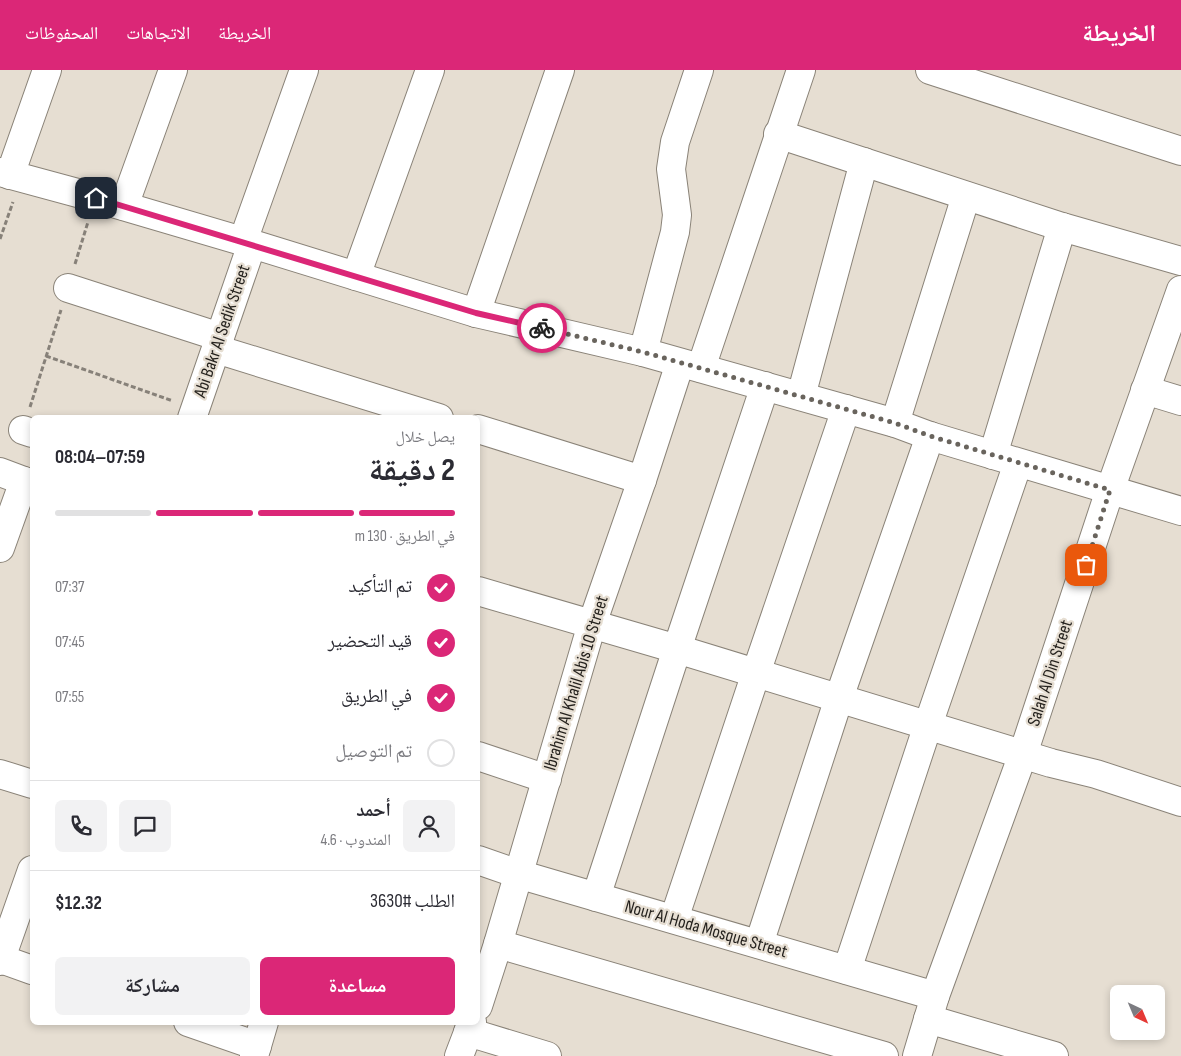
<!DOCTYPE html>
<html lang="ar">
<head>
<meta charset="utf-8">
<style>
  body { margin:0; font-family:"Sofia Sans Condensed","Noto Naskh Arabic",sans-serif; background:#f2f2f3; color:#2b2b33; direction:rtl; height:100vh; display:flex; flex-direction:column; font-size:19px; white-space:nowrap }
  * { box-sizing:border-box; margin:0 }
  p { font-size:16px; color:#7c7c81 }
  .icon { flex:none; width:28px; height:28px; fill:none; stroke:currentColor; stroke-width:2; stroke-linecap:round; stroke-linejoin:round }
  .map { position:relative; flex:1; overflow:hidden; direction:ltr }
  .drawer { position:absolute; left:30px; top:345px; width:450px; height:610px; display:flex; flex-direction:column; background:#fff; border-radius:8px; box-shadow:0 2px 8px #0003; direction:rtl }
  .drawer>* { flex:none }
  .needle { width:32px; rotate:136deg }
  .buttons { position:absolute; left:1110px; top:915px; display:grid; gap:10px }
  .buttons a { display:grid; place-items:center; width:55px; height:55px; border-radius:8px; background:#fff; box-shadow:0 2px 8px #0003; font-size:25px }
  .pin { position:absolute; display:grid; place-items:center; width:42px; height:42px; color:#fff; margin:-21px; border-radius:10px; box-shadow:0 2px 8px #0006 }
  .courier { position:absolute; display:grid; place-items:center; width:50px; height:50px; margin:-25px; border:4px solid #db2777; border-radius:50%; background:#fff; color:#222; box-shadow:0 1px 6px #0007 }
  .summary em { font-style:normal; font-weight:700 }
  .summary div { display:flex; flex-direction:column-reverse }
  .summary { display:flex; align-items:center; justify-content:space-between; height:85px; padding:0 25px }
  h1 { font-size:32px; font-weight:700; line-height:38px }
  .bar { display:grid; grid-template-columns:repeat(4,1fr); gap:8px 5px; align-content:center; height:60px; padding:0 25px }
  .bar i { height:6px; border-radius:4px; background:#e1e1e2 }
  .bar .current { background:#db2777 }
  .bar p { grid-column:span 4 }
  .line { display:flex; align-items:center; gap:12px; padding:0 25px; border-top:1px solid #e1e1e2 }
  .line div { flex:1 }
  .round { display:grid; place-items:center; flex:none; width:52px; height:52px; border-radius:8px; background:#f2f2f3 }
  ol { padding:0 25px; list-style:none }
  li { display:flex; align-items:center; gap:15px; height:55px }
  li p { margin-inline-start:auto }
  li .icon { padding:5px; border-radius:50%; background:#db2777; color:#fff; stroke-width:4 }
  li:last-child { color:#7c7c81 }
  li i { width:28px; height:28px; border:2px solid #e1e1e2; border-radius:50% }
  .cta { display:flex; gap:10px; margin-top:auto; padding:10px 25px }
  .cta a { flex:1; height:58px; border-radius:8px; background:#db2777; color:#fff; font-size:20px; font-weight:700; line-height:58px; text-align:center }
  .cta a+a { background:#f2f2f3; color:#2b2b33 }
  header { display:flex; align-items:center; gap:30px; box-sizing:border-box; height:70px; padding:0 25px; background:#db2777; color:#fff }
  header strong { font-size:24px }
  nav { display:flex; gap:28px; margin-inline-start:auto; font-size:18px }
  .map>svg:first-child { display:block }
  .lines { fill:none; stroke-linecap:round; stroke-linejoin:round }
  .minor-casing { stroke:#8a8378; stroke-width:30 }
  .path { stroke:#878179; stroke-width:3; stroke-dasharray:5 2.5; stroke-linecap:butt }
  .minor { stroke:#fff; stroke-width:28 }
  .done { stroke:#69645d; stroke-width:5; stroke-dasharray:0 9 }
  .route { stroke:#db2777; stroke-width:6 }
  .labels { text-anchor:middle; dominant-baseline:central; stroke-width:4.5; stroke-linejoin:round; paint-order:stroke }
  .street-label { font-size:18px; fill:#25221e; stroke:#e6ded2 }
</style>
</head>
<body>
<header>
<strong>الخريطة</strong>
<nav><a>الخريطة</a><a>الاتجاهات</a><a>المحفوظات</a></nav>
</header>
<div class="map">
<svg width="1181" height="986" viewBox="0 0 1181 986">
  <rect width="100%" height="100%" fill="#e6ded2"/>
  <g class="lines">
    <defs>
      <g id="minor">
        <path d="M930,0L1181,81"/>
        <path d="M778,64L1062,157L1181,191"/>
        <path d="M0,102L96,128L252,174L476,243L643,282L895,353L930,366L1181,441"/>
        <path d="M10,105L47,0"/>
        <path d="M124,136L173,0"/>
        <path d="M243,171L304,0"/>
        <path d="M356,206L430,0"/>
        <path d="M68,218L220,267"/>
        <path d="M476,243L560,0"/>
        <path d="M216,279L439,348"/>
        <path d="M643,282L675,162L677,145L671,99L675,72L699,0"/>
        <path d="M701,298L801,0"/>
        <path d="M1145,320L1181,331"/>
        <path d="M801,326L864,92"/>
        <path d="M192,348L252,174"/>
        <path d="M895,353L966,126"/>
        <path d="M478,359L642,410"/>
        <path d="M23,360L32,363"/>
        <path d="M993,385L1062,157"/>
        <path d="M0,402L32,414"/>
        <path d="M0,478L24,411"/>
        <path d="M478,521L677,579L1051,693L1096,704L1181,732"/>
        <path d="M478,686L547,709"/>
        <path d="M0,704L32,714"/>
        <path d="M478,790L518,804L935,926"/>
        <path d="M596,827L677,579L765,316"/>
        <path d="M674,849L756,603L846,339"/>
        <path d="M498,874L884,986"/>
        <path d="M759,874L839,628L930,366"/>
        <path d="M1,889L32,900"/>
        <path d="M0,891L32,800"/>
        <path d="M847,900L928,655L1018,393"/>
        <path d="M478,936L498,874L592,554L642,410L680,293"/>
        <path d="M928,949L1054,986"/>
        <path d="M188,952L257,976"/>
        <path d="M468,962L547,986"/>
        <path d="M254,986L264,952"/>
        <path d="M459,986L472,952"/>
        <path d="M917,986L935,926L1023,684L1110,420L1181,220"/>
      </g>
    </defs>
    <use href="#minor" class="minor-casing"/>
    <g class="path">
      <path d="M0,169L13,132"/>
      <path d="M75,194L88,152"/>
      <path d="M46,286L173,331"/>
      <path d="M30,337L61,240"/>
    </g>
    <use href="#minor" class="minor"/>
  </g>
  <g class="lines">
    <path class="done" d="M542,258L643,282L895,353L930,366L1110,420L1086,495"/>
    <path class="route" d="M96,128L476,243L542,258"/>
  </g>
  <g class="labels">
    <g class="street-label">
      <text transform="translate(222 261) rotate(-71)">Abi Bakr Al Sedik Street</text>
      <text transform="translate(1050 603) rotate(-72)">Salah Al Din Street</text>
      <text transform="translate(576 613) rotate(-73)">Ibrahim Al Khalil Abis 10 Street</text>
      <text transform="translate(706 859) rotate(16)">Nour Al Hoda Mosque Street</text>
    </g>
  </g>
</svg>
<div class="buttons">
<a><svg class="needle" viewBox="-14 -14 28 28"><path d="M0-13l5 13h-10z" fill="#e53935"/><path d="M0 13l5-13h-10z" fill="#7c7c81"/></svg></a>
</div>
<div class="pin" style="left:1086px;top:495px;background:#ea580c"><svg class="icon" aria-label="bag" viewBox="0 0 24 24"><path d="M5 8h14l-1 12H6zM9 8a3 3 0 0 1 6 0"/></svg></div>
<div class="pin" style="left:96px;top:128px;background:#1f2937"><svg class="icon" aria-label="home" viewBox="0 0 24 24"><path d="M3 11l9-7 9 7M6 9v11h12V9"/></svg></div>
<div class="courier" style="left:542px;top:258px"><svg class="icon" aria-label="bike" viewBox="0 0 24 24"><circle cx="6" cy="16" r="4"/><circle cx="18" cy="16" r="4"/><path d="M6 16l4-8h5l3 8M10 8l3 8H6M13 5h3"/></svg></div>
<section class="drawer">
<div class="summary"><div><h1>2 دقيقة</h1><p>يصل خلال</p></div><em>07:59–08:04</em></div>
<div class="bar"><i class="current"></i><i class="current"></i><i class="current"></i><i></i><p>في الطريق · 130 m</p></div>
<ol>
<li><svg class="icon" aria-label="check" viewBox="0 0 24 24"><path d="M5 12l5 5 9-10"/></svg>تم التأكيد<p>07:37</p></li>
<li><svg class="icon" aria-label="check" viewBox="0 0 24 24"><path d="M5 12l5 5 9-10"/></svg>قيد التحضير<p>07:45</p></li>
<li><svg class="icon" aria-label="check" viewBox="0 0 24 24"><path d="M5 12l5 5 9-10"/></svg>في الطريق<p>07:55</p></li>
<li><i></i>تم التوصيل</li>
</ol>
<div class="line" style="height:90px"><a class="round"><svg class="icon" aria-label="person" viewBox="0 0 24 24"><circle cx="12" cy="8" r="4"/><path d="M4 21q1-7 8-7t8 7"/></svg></a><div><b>أحمد</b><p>المندوب · 4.6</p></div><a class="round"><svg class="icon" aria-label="chat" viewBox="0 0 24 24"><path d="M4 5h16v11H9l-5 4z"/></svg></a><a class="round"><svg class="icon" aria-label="phone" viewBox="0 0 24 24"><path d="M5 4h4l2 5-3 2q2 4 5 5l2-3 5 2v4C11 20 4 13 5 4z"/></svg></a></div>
<div class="line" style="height:65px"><div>الطلب #3630</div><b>$12.32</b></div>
<div class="cta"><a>مساعدة</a><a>مشاركة</a></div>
</section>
</div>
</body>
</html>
